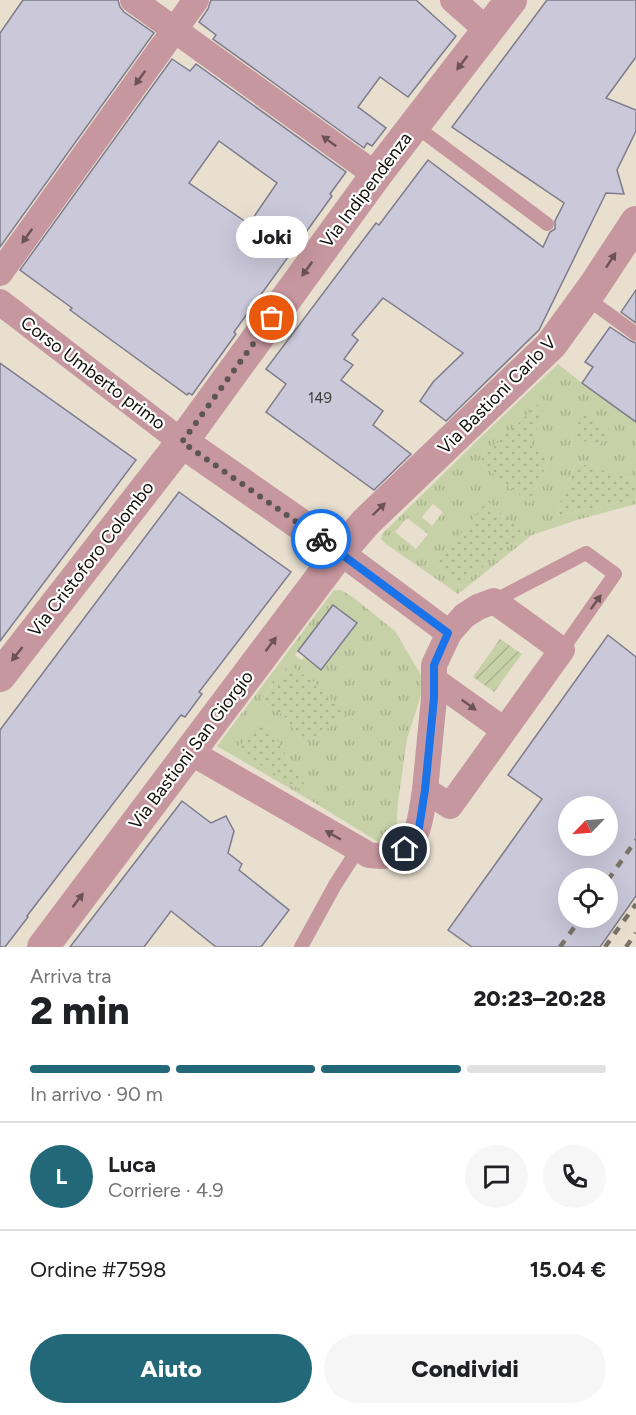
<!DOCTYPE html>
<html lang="it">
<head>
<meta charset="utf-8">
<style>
  body { margin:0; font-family:Figtree,sans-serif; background:#f6f6f6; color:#202124; height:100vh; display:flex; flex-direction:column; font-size:22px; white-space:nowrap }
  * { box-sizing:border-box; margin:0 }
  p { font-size:20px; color:#757577 }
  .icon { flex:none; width:33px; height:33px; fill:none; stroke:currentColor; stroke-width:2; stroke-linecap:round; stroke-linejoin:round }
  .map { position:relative; height:947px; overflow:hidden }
  .details { display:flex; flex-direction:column; background:#fff; flex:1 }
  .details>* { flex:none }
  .needle { width:39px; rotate:245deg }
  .buttons { position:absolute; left:558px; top:796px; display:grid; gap:12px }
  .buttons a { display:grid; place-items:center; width:60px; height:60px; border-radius:50%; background:#fff; box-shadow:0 6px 24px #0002; font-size:30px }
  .pin { position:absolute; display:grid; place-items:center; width:51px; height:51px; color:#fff; margin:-26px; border:3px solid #fff; border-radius:50%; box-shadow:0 2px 6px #0007 }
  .courier { position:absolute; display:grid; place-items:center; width:60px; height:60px; margin:-30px; border:4px solid #1a73e8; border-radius:50%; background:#fff; color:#222; box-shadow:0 2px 8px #0007 }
  .bubble { position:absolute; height:42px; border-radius:21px; background:#fff; box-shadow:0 6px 24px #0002; font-size:20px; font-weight:800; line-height:42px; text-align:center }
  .summary em { font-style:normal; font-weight:800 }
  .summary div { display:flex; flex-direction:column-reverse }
  .summary { display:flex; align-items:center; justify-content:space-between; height:102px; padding:0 30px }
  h1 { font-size:39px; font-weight:800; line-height:45px }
  .bar { display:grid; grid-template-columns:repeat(4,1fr); gap:9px 6px; align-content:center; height:72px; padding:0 30px }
  .bar i { height:8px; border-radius:4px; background:#e0e0e0 }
  .bar .active { background:#226878 }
  .bar p { grid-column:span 4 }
  .line { display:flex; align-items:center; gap:15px; padding:0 30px; border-top:2px solid #e0e0e0 }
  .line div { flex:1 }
  .round { display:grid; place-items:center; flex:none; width:63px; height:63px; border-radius:32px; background:#f6f6f6 }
  .action { display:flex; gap:12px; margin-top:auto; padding:12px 30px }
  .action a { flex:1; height:69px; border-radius:36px; background:#226878; color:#fff; font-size:24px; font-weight:800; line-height:69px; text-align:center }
  .action a+a { background:#f6f6f6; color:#202124 }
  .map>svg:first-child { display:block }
  .grass { fill:url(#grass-dots) }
  .park { fill:url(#park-tufts); fill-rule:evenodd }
  .garden { fill:url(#garden-furrows) }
  .building { fill:#cac8d9; stroke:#7e7c8c; stroke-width:1.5; fill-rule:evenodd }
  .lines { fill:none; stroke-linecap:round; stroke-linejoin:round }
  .service { stroke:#c7979f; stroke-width:14 }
  .minor { stroke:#c7979f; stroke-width:26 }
  .tertiary { stroke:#c7979f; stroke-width:32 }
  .rail { stroke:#797369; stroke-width:4.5; stroke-dasharray:8 8; stroke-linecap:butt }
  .oneway { fill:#6c5254 }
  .done { stroke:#5c574e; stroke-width:6; stroke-dasharray:0 10.8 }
  .route { stroke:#1a73e8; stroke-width:8 }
  .labels { text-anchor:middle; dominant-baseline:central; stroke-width:4.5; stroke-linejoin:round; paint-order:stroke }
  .number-label { font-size:15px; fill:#3f3c3d }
  .street-label { font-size:18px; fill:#110e09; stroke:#fff }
</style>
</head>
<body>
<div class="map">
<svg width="636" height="947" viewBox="0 0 636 947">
  <defs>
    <pattern id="grass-dots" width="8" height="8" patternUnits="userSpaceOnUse" patternTransform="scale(1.5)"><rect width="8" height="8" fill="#c7d1a7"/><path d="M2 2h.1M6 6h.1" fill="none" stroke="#aab28e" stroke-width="1.8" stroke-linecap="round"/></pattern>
    <pattern id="park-tufts" width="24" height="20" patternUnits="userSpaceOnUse" patternTransform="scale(1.5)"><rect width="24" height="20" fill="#c7d1a7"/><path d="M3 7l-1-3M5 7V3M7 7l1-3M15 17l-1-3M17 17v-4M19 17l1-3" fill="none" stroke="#aab28e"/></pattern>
    <pattern id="garden-furrows" width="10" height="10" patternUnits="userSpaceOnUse" patternTransform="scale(1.5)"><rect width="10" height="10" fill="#c7d1a7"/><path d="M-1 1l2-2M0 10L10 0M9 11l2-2" fill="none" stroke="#aab28e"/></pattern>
  </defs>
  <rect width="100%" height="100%" fill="#e8dfcf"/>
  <g class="grass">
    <path d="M548,394L551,456L529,503L478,461Z"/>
    <path d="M584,412L610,429L598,447L571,436Z"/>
    <path d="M576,462L636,480V499L560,515L557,512Z"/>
    <path d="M487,501L524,533L460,586L435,564Z"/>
    <path d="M289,664L314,682L347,716L304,744L283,715L261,700Z"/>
    <path d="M259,721L269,727L314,799L236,750Z"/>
  </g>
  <g class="park">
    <path d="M558,364L582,383L636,422V480L576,462L557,512L560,515L636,499V504L577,520L532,535L458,594L386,544L381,539L383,533L482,436ZM547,396L531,446L551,456L529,503L478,461ZM584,413L609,429L598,447L571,436ZM487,501L524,533L460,586L436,564ZM433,504L443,512L432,526L422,517ZM407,518L428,534L416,549L395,532Z"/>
    <path d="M334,590H341L354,598L395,631L425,682L407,739L398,802L395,847L386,838V847L320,806L217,746ZM333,605L321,669L305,657L301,660L295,655ZM289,664L314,682L346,716L304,744L283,715L261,700ZM259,721L269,727L313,798L237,750Z"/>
  </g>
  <path class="garden" d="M500,639L522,654L494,692L473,677Z"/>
  <g class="building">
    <path d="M23,0H118L120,7L124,12L154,33L0,247V33Z"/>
    <path d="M211,0H416L456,36L408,97L380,77L358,107L386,128L372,146L367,143L364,148L213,39L216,35L199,22L208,9Z"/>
    <path d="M547,0H636V57L606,98L636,110V131L617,170L624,194L606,193L539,330L446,421L420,401L433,382L463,353L383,298L352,335L358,340L344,359L353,365L341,380L383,411L373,425L411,454L374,490L266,412L286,384L266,369L376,223L379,225L428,160L543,247L550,232L555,229V221L564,203L452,127Z"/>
    <path d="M172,59L190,71L196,64L346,172L330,194L332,196L234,332L236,334L192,395L189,393L187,395L70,310L72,308L20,270ZM219,141L277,183L249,224L189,183Z"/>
    <path d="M636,290V323L621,312Z"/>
    <path d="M610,327L631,341L636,343V422L582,383L593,367L585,362Z"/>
    <path d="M0,363L136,460L0,641Z"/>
    <path d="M179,492L291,572L199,692L202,694L185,717L181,715L27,916L28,917L5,947H0V730Z"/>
    <path d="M333,605L357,623L321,670L298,651Z"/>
    <path d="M608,635L636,657V896L600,947H472L448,930L542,799L508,775ZM568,807H608V846H568ZM568,879H608V918H568Z"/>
    <path d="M182,801L211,823L226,816L234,831L228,853L242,864L239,870L289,910L261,947H216L171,911L144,947H70Z"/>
  </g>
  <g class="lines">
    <g class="service">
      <path d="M414,125L547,224"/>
      <path d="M585,297L636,334"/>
      <path d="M494,601L586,553L615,574L562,650"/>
      <path d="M301,947L335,885L358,849"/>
    </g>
    <g class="minor">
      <path d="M133,0L376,175"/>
      <path d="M453,0L487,30"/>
      <path d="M0,273L196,0"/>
      <path d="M0,302L182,442"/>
      <path d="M340,552L449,633"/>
      <path d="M494,601L562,650L450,806L425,790L434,698V665L449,633L464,616L478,607Z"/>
      <path d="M434,680L504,730"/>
      <path d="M190,752L369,855C418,862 419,827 425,790"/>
    </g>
    <g class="tertiary">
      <path d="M182,442L340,552"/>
      <path d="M0,676L182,442L376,175L511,0"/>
      <path d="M43,947L340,552L366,522L551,345L594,286L636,222"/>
    </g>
    <g class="rail">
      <path d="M608,880L636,840"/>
      <path d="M560,947L581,918"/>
      <path d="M605,947L636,904"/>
      <path d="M626,947L636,933"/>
    </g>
  </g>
  <defs><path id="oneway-solid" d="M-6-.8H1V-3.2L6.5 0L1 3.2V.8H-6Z" transform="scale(1.5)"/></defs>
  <g class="oneway">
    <use href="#oneway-solid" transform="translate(462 63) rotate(127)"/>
    <use href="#oneway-solid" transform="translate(140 78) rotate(126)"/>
    <use href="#oneway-solid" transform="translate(329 141) rotate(-144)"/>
    <use href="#oneway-solid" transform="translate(27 236) rotate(126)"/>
    <use href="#oneway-solid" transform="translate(611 260) rotate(-57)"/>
    <use href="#oneway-solid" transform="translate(307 269) rotate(126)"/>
    <use href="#oneway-solid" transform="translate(379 509) rotate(-44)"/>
    <use href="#oneway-solid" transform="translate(596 602) rotate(-54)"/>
    <use href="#oneway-solid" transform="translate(271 644) rotate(-53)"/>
    <use href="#oneway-solid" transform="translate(17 654) rotate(128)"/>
    <use href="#oneway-solid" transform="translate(469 705) rotate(36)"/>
    <use href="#oneway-solid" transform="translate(333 835) rotate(-150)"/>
    <use href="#oneway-solid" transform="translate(78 900) rotate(-53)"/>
  </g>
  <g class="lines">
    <path class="done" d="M272,318L182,442L321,539"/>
    <path class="route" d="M321,539L448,633L434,665V698L425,790L419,828L413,840L405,849"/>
  </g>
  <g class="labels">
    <g class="number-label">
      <text x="320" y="398">149</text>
    </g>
    <g class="street-label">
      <text transform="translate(366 190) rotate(-53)">Via Indipendenza</text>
      <text transform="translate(93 373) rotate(37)">Corso Umberto primo</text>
      <text transform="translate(497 395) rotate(-45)">Via Bastioni Carlo V</text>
      <text transform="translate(91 559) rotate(-52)">Via Cristoforo Colombo</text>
      <text transform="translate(191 750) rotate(-53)">Via Bastioni San Giorgio</text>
    </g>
  </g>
</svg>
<div class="buttons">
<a><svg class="needle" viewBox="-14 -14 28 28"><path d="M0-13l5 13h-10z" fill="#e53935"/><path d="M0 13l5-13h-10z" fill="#757577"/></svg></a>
<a><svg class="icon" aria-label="locate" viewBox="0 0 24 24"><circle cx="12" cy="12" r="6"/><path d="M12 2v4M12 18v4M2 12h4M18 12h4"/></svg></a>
</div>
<div class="pin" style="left:272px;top:318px;background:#ea580c"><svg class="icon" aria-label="bag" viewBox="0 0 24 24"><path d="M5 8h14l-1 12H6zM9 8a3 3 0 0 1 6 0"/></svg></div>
<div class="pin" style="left:405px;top:849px;background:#1f2937"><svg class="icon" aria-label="home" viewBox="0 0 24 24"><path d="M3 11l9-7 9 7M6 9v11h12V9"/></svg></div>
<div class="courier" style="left:321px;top:539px"><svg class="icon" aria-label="bike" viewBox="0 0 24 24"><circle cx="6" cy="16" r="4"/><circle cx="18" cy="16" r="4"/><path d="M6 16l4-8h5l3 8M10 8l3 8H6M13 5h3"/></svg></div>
<div class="bubble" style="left:236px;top:216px;width:72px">Joki</div>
</div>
<section class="details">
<div class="summary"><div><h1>2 min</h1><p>Arriva tra</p></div><em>20:23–20:28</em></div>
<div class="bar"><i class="active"></i><i class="active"></i><i class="active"></i><i></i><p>In arrivo · 90 m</p></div>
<div class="line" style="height:108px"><b class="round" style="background:#226878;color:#fff">L</b><div><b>Luca</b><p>Corriere · 4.9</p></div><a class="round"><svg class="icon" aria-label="chat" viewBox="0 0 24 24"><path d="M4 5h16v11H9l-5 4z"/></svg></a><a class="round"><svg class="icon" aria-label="phone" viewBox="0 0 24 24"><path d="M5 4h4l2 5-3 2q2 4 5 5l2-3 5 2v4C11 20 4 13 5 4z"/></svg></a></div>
<div class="line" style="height:78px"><div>Ordine #7598</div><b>15.04 €</b></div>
<div class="action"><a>Aiuto</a><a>Condividi</a></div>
</section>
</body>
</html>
